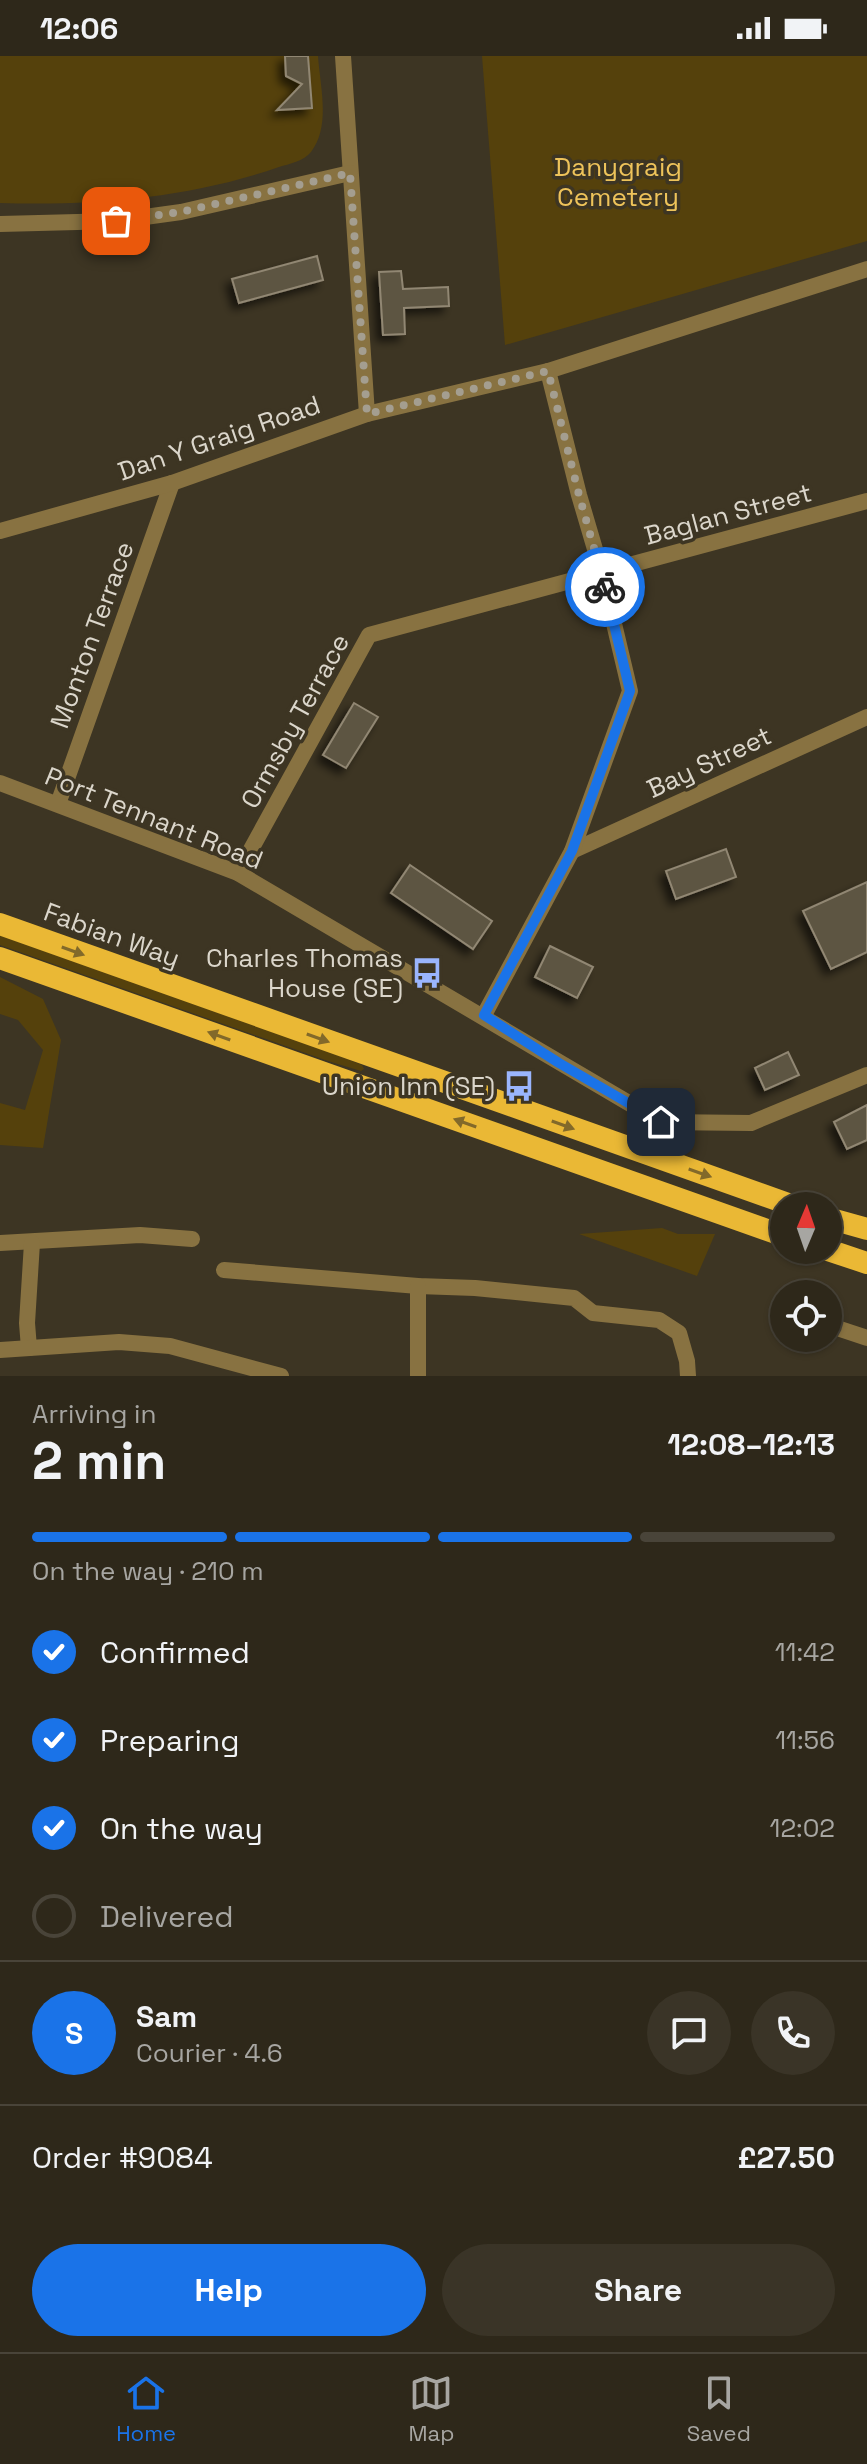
<!DOCTYPE html>
<html lang="en">
<head>
<meta charset="utf-8">
<style>
  body { margin:0; font-family:"Space Grotesk",sans-serif; background:#3a3427; color:#f1f3f6; height:100vh; display:flex; flex-direction:column; font-size:30px; white-space:nowrap }
  * { box-sizing:border-box; margin:0 }
  p { font-size:26px; color:#a7a6a2 }
  .icon { flex:none; width:44px; height:44px; fill:none; stroke:currentColor; stroke-width:2; stroke-linecap:round; stroke-linejoin:round }
  .map { position:relative; height:1320px; overflow:hidden }
  .side { display:flex; flex-direction:column; background:#2e281a; flex:1 }
  .side>* { flex:none }
  .needle { width:52px; rotate:2deg }
  .fabs { position:absolute; left:770px; top:1136px; display:grid; gap:16px }
  .fabs a { display:grid; place-items:center; width:72px; height:72px; border-radius:50%; background:#2e281a; box-shadow:0 2px 6px #0004,0 0 0 2px #494439; font-size:40px }
  .pin { position:absolute; display:grid; place-items:center; width:68px; height:68px; color:#fff; margin:-34px; border-radius:16px; box-shadow:0 4px 12px #0006 }
  .courier { position:absolute; display:grid; place-items:center; width:80px; height:80px; margin:-40px; border:6px solid #1a73e8; border-radius:50%; background:#fff; color:#222; box-shadow:0 2px 10px #0007 }
  .summary em { font-style:normal; font-weight:600 }
  .summary div { display:flex; flex-direction:column-reverse }
  .summary { display:flex; align-items:center; justify-content:space-between; height:136px; padding:0 32px }
  h1 { font-size:52px; font-weight:600; line-height:60px }
  .bar { display:grid; grid-template-columns:repeat(4,1fr); gap:12px 8px; align-content:center; height:96px; padding:0 32px }
  .bar i { height:10px; border-radius:6px; background:#494439 }
  .bar .current { background:#1a73e8 }
  .bar p { grid-column:span 4 }
  .line { display:flex; align-items:center; gap:20px; padding:0 32px; border-top:2px solid #494439 }
  .line div { flex:1 }
  .round { display:grid; place-items:center; flex:none; width:84px; height:84px; border-radius:42px; background:#3a3427 }
  ol { padding:0 32px; list-style:none }
  li { display:flex; align-items:center; gap:24px; height:88px }
  li p { margin-inline-start:auto }
  li .icon { padding:8px; border-radius:50%; background:#1a73e8; color:#fff; stroke-width:4 }
  li:last-child { color:#a7a6a2 }
  li i { width:44px; height:44px; border:4px solid #494439; border-radius:50% }
  .button { display:flex; gap:16px; margin-top:auto; padding:16px 32px }
  .button a { flex:1; height:92px; border-radius:48px; background:#1a73e8; color:#fff; font-size:32px; font-weight:600; line-height:92px; text-align:center }
  .button a+a { background:#3a3427; color:#f1f3f6 }
  .status { display:flex; justify-content:space-between; align-items:center; height:56px; padding:0 40px; background:#2e281a; direction:ltr }
  .status svg { height:22px; fill:currentColor }
  .tab-bar { display:flex; justify-content:space-around; align-items:center; height:112px; border-top:2px solid #494439; background:#2e281a; font-size:22px; color:#a7a6a2 }
  .tab-bar a { display:grid; justify-items:center; gap:4px }
  .tab-bar .current { color:#1a73e8 }
  .map>svg:first-child { display:block }
  .green { fill:#55410c }
  .building { fill:#5d5542; stroke:#918773; stroke-width:2; filter:url(#shadow) }
  .lines { fill:none; stroke-linecap:round; stroke-linejoin:round }
  .minor { stroke:#887241; stroke-width:16 }
  .tertiary { stroke:#887241; stroke-width:16 }
  .trunk { stroke:#eab835; stroke-width:22 }
  .oneway { fill:#82692a }
  .done { stroke:#a49e90; stroke-width:8; stroke-dasharray:0 14.4 }
  .route { stroke:#1a73e8; stroke-width:10 }
  .labels { text-anchor:middle; dominant-baseline:central; stroke-width:7; stroke-linejoin:round; paint-order:stroke }
  .park-label { font-size:26px; fill:#eec35a; stroke:#3d3523 }
  .street-label { font-size:26px; fill:#dbd6cb; stroke:#3d3523 }
  .poi-label { font-size:26px; fill:#dbd6cb; stroke:#3d3523; text-anchor:end }
</style>
</head>
<body>
<div class="status"><b>12:06</b><svg viewBox="0 0 49 12"><path d="M0 12V9h3v3zM5 12V6h3v6zM10 12V3h3v9zM15 12V0h3v12zM26 1h20v11H26zM47 4h2v5h-2z"/></svg></div>
<div class="map">
<svg width="867" height="1320" viewBox="0 0 867 1320">
  <defs>
    <filter id="shadow"><feDropShadow dx="-6" dy="6" stdDeviation="4" flood-color="#0009"/></filter>
  </defs>
  <rect width="100%" height="100%" fill="#3d3523"/>
  <g class="green">
    <path d="M0,0H318C320,30 331,70 311,96C304,105 289,108 279,111C190,142 94,150 0,147Z"/>
    <path d="M482,0H867V185L505,289Z"/>
    <path d="M0,879L330,996L362,1009L364,1013L361,1015L328,1005L0,889Z"/>
    <path d="M0,921L43,943L61,984L43,1092L0,1089V1047L25,1054L43,994L18,964L0,958Z"/>
    <path d="M662,1172L678,1178H715L697,1220L579,1178Z"/>
  </g>
  <g class="building">
    <path d="M285,0H308L312,52L277,54L302,28L286,20Z"/>
    <path d="M317,200L323,224L239,247L232,223Z"/>
    <path d="M401,215L403,233L448,231L449,250L404,252L405,278L383,279L379,216Z"/>
    <path d="M354,647L378,661L346,712L323,699Z"/>
    <path d="M726,793L736,821L676,843L666,815Z"/>
    <path d="M410,809L492,865L473,893L391,837Z"/>
    <path d="M867,826V896L831,913L803,855Z"/>
    <path d="M550,890L593,911L577,942L535,921Z"/>
    <path d="M788,996L799,1019L765,1034L755,1012Z"/>
    <path d="M867,1049V1084L847,1093L834,1066Z"/>
  </g>
  <g class="lines">
    <g class="minor">
      <path d="M343,0L367,358"/>
      <path d="M0,168L116,165L181,156L350,117"/>
      <path d="M58,748L172,427"/>
      <path d="M572,795L867,661"/>
      <path d="M238,817L369,579L867,445"/>
      <path d="M484,959L572,795L630,635L602,517L579,439L548,315"/>
      <path d="M0,1187L140,1179L192,1183"/>
      <path d="M224,1214L418,1230L475,1232L574,1242L593,1257L659,1264L679,1277L687,1305L688,1320"/>
      <path d="M828,1269L867,1282"/>
      <path d="M29,1292L27,1267L32,1187"/>
      <path d="M0,1294L119,1286L170,1290L281,1320"/>
      <path d="M418,1320V1230"/>
    </g>
    <g class="tertiary">
      <path d="M0,475L172,427L367,358L548,315L867,213"/>
      <path d="M0,727L238,817L661,1066L751,1067L867,1019"/>
    </g>
    <g class="trunk">
      <path d="M0,868L794,1150"/>
      <path d="M0,902L784,1180"/>
      <path d="M828,1162L867,1173"/>
      <path d="M828,1194L867,1207"/>
    </g>
  </g>
  <defs><path id="oneway-solid" d="M-6-.8H1V-3.2L6.5 0L1 3.2V.8H-6Z" transform="scale(2)"/></defs>
  <g class="oneway">
    <use href="#oneway-solid" transform="translate(73 895) rotate(20)"/>
    <use href="#oneway-solid" transform="translate(219 980) rotate(-160)"/>
    <use href="#oneway-solid" transform="translate(318 982) rotate(20)"/>
    <use href="#oneway-solid" transform="translate(465 1067) rotate(-160)"/>
    <use href="#oneway-solid" transform="translate(563 1069) rotate(20)"/>
    <use href="#oneway-solid" transform="translate(700 1117) rotate(19)"/>
  </g>
  <g class="lines">
    <path class="done" d="M116,165L181,156L350,117L367,358L548,315L579,439L605,531"/>
    <path class="route" d="M605,531L630,635L572,795L484,959L559,1007L661,1066"/>
  </g>
  <defs>
    <symbol id="bus-bare" viewBox="-9 -9 18 18"><path d="M-5-6H5V4H4V6H2V4H-2V6H-4V4H-5ZM-3.5-4V0h7V-4ZM-3.5 1.2v1.5H-2V1.2ZM2 1.2v1.5H3.5V1.2Z" fill="#9ab5fd" stroke="#3d3523" stroke-width="2.5" paint-order="stroke"/></symbol>
  </defs>
  <g fill-rule="evenodd">
    <use href="#bus-bare" x="405" y="895" width="44" height="44"/>
    <use href="#bus-bare" x="497" y="1008" width="44" height="44"/>
  </g>
  <g class="labels">
    <g class="park-label">
      <text x="618" y="111">Danygraig<tspan x="618" dy="30">Cemetery</tspan></text>
    </g>
    <g class="street-label">
      <text transform="translate(219 382) rotate(-19)">Dan Y Graig Road</text>
      <text transform="translate(728 458) rotate(-15)">Baglan Street</text>
      <text transform="translate(92 579) rotate(-70)">Monton Terrace</text>
      <text transform="translate(295 665) rotate(-61)">Ormsby Terrace</text>
      <text transform="translate(709 706) rotate(-25)">Bay Street</text>
      <text transform="translate(154 762) rotate(22)">Port Tennant Road</text>
      <text transform="translate(112 879) rotate(20)">Fabian Way</text>
    </g>
    <g class="poi-label">
      <text x="403" y="902">Charles Thomas<tspan x="403" dy="30">House (SE)</tspan></text>
      <text x="495" y="1030">Union Inn (SE)</text>
    </g>
  </g>
</svg>
<div class="fabs">
<a><svg class="needle" viewBox="-14 -14 28 28"><path d="M0-13l5 13h-10z" fill="#e53935"/><path d="M0 13l5-13h-10z" fill="#a7a6a2"/></svg></a>
<a><svg class="icon" aria-label="locate" viewBox="0 0 24 24"><circle cx="12" cy="12" r="6"/><path d="M12 2v4M12 18v4M2 12h4M18 12h4"/></svg></a>
</div>
<div class="pin" style="left:116px;top:165px;background:#ea580c"><svg class="icon" aria-label="bag" viewBox="0 0 24 24"><path d="M5 8h14l-1 12H6zM9 8a3 3 0 0 1 6 0"/></svg></div>
<div class="pin" style="left:661px;top:1066px;background:#1f2937"><svg class="icon" aria-label="home" viewBox="0 0 24 24"><path d="M3 11l9-7 9 7M6 9v11h12V9"/></svg></div>
<div class="courier" style="left:605px;top:531px"><svg class="icon" aria-label="bike" viewBox="0 0 24 24"><circle cx="6" cy="16" r="4"/><circle cx="18" cy="16" r="4"/><path d="M6 16l4-8h5l3 8M10 8l3 8H6M13 5h3"/></svg></div>
</div>
<section class="side">
<div class="summary"><div><h1>2 min</h1><p>Arriving in</p></div><em>12:08–12:13</em></div>
<div class="bar"><i class="current"></i><i class="current"></i><i class="current"></i><i></i><p>On the way · 210 m</p></div>
<ol>
<li><svg class="icon" aria-label="check" viewBox="0 0 24 24"><path d="M5 12l5 5 9-10"/></svg>Confirmed<p>11:42</p></li>
<li><svg class="icon" aria-label="check" viewBox="0 0 24 24"><path d="M5 12l5 5 9-10"/></svg>Preparing<p>11:56</p></li>
<li><svg class="icon" aria-label="check" viewBox="0 0 24 24"><path d="M5 12l5 5 9-10"/></svg>On the way<p>12:02</p></li>
<li><i></i>Delivered</li>
</ol>
<div class="line" style="height:144px"><b class="round" style="background:#1a73e8;color:#fff">S</b><div><b>Sam</b><p>Courier · 4.6</p></div><a class="round"><svg class="icon" aria-label="chat" viewBox="0 0 24 24"><path d="M4 5h16v11H9l-5 4z"/></svg></a><a class="round"><svg class="icon" aria-label="phone" viewBox="0 0 24 24"><path d="M5 4h4l2 5-3 2q2 4 5 5l2-3 5 2v4C11 20 4 13 5 4z"/></svg></a></div>
<div class="line" style="height:104px"><div>Order #9084</div><b>£27.50</b></div>
<div class="button"><a>Help</a><a>Share</a></div>
</section>
<nav class="tab-bar">
<a class="current"><svg class="icon" aria-label="home" viewBox="0 0 24 24"><path d="M3 11l9-7 9 7M6 9v11h12V9"/></svg>Home</a>
<a><svg class="icon" aria-label="map" viewBox="0 0 24 24"><path d="M3 6l6-2 6 2 6-2v14l-6 2-6-2-6 2zM9 4v14M15 6v14"/></svg>Map</a>
<a><svg class="icon" aria-label="saved" viewBox="0 0 24 24"><path d="M7 4h10v16l-5-4-5 4z"/></svg>Saved</a>
</nav>
</body>
</html>
